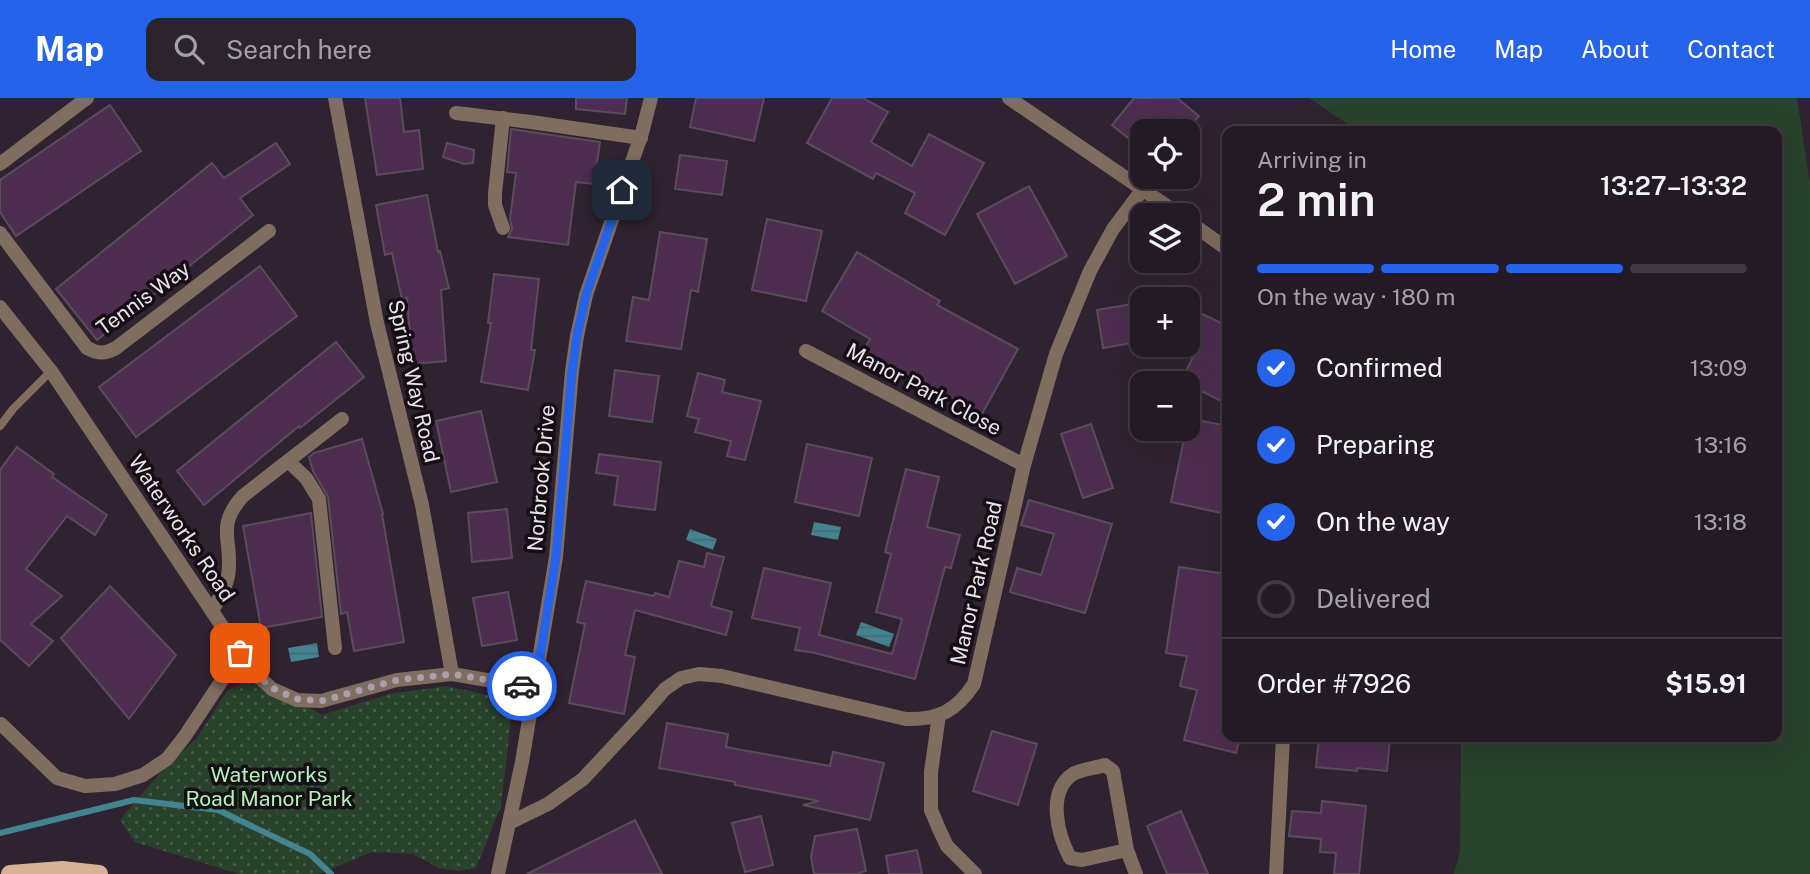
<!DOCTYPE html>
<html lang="en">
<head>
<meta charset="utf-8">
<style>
  body { margin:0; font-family:"Public Sans",sans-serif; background:#2c232d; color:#f1f3f6; height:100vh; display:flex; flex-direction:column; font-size:26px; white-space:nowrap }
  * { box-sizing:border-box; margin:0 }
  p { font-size:23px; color:#a3a1a7 }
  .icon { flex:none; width:38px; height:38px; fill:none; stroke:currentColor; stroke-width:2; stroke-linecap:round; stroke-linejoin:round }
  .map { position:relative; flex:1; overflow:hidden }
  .drawer { position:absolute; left:1222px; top:28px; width:560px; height:616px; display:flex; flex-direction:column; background:#241a25; border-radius:14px; box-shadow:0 7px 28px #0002,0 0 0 2px #413842 }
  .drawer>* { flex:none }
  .controls { position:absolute; left:1130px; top:21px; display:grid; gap:14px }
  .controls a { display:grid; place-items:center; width:70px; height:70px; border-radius:14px; background:#241a25; box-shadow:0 7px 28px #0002,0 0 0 2px #413842; font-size:35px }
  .pin { position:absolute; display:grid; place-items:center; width:60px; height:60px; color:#fff; margin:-30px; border-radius:14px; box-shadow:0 4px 10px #0006 }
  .courier { position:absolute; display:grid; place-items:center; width:70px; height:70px; margin:-35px; border:5px solid #2563eb; border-radius:50%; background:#fff; color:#222; box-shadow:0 2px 9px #0007 }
  .head em { font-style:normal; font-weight:600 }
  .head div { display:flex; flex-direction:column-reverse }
  .head { display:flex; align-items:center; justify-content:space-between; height:119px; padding:0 35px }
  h1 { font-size:46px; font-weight:600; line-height:52px }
  .bar { display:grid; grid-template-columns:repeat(4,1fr); gap:10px 7px; align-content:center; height:84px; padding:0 35px }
  .bar i { height:9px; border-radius:5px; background:#413842 }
  .bar .on { background:#2563eb }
  .bar p { grid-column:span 4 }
  .line { display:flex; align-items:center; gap:18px; padding:0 35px; border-top:2px solid #413842 }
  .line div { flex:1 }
  ol { padding:0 35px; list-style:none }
  li { display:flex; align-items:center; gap:21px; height:77px }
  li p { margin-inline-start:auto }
  li .icon { padding:7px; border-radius:50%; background:#2563eb; color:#fff; stroke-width:4 }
  li:last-child { color:#a3a1a7 }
  li i { width:38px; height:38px; border:4px solid #413842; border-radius:50% }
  header { display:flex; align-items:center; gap:42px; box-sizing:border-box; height:98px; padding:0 35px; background:#2563eb; color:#fff }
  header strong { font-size:33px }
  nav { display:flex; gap:38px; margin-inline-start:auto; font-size:24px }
  .search { width:490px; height:63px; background:#2c232d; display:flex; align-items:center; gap:18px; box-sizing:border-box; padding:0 24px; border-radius:14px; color:#a3a1a7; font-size:26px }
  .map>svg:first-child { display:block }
  .green { fill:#29422c }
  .park { fill:url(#park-dots) }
  .water { fill:url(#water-rules) }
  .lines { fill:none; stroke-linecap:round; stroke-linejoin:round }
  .stream { stroke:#428490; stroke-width:6 }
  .building { fill:#4e2e50; stroke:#5a4c5b; stroke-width:2 }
  .service { stroke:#7f6d5f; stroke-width:8 }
  .minor { stroke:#7f6d5f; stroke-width:14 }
  .primary { stroke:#d7b294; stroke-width:18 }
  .done { stroke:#a99faa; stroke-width:7; stroke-dasharray:0 12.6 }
  .route { stroke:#2563eb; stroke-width:9 }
  .labels { text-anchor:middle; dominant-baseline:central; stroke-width:7; stroke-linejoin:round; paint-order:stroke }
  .street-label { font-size:21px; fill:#eae2eb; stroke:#150f15 }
  .park-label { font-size:21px; fill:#b2f1b9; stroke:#150f15 }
</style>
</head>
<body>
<header>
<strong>Map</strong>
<div class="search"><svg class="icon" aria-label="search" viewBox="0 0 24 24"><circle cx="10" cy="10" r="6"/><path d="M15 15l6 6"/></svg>Search here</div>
<nav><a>Home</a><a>Map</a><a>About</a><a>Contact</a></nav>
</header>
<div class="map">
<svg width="1810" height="776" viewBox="0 0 1810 776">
  <defs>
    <pattern id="park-dots" width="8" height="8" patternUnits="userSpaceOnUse" patternTransform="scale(1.75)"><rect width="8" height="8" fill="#29422c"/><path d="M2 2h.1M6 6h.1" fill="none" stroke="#485d4b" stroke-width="1.8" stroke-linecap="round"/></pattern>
    <pattern id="water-rules" width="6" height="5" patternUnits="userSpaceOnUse" patternTransform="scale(1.75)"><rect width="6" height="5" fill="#428490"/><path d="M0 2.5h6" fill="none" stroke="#446a72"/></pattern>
  </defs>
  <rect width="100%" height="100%" fill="#302331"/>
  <path class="green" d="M1309,0H1797L1810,86V776H1454L1460,754L1461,639H1776V33H1358Z"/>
  <path class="park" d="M254,578L322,617L389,596L447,588L513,603L501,708L476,770L459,773L439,770L413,756L372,754L319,776H239L135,744L120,722L165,669L197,640L227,593Z"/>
  <g class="water">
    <path d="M814,424L841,429L838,442L811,437Z"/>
    <path d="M690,431L717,441L713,452L686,442Z"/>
    <path d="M861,524L894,536L889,549L856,537Z"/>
    <path d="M317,545L319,559L291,564L288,550Z"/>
  </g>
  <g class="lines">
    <path class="stream" d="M0,735L134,702L218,712L310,756L331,776"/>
  </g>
  <g class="building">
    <path d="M365,0H400L404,34L419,32L423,71L377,77Z"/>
    <path d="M576,0H627L625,16L576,11Z"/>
    <path d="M696,0H764L754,43L690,29Z"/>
    <path d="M832,0H863L888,14L871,44L912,68L929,36L984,65L945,137L905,115L915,95L876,75L873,81L807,45Z"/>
    <path d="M1134,0H1177L1199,18L1186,33H1143V52L1112,27Z"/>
    <path d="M110,7L141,53L16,138L0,114V82Z"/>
    <path d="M511,31L600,44L594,86L576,84L568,147L508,139L512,131L510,121L516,75L507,74Z"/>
    <path d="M276,45L290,66L240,100L253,117L97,242L56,191L212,65L224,80Z"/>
    <path d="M447,45L474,52L473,65L464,66L443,59Z"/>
    <path d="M680,57L727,63L722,97L675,91Z"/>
    <path d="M1029,88L1067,158L1015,186L977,116Z"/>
    <path d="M427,97L438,154L440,153L449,190L441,192L446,263L412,266L407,200L402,201L392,155L385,157L376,107Z"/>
    <path d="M767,121L822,133L806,203L752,192Z"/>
    <path d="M660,134L707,141L698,194L691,192L681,251L626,243L633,199L649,202Z"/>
    <path d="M857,154L940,203L937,207L1018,251L982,316L899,271L897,274L863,254L870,241L822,213Z"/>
    <path d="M260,168L297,218L136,339L99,289Z"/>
    <path d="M494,176L539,181L531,252H535L528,292L481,284L491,225H488Z"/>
    <path d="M1143,204V243L1103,250L1097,212Z"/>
    <path d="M1188,209L1227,228V306L1181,283L1199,247L1188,241Z"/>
    <path d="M336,244L364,279L300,330L299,328L204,407L177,373Z"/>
    <path d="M615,272L659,278L652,324L609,318Z"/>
    <path d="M698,275L725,282L722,294L761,303L745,362L727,358L731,343L695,334L699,321L687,318Z"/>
    <path d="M481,313L497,384L451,394L436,323Z"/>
    <path d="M1188,320L1227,328V389L1221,415L1171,404L1186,331H1188Z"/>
    <path d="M1091,326L1113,390L1083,400L1061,336Z"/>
    <path d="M362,341L383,416H382L404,544L354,553L347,514L341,516L328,399L313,373L309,359L314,355Z"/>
    <path d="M807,346L872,360L859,418L795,404Z"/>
    <path d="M17,349L54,376L52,379L107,417L95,437L67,418L26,471L62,498L31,526L53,543L29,568L0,542V372Z"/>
    <path d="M599,356L661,364L655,412L614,407L618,378L596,375Z"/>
    <path d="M906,371L939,379L927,429L960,437L951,470L945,469L915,581L815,555L795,552L800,530L752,520L764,470L831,485L819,537L892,556L902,521L876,514L891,456L885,454Z"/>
    <path d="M1029,402L1112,426L1085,515L1010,494L1017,470L1041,477L1054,436L1021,427Z"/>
    <path d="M507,411L512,460L472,464L468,415Z"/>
    <path d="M311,415L322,519L261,530L243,428Z"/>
    <path d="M707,455L724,459L711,508L732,514L726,537L635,512L625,557L635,559L624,616L569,605L585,526L577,524L586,483L654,498L655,495L669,499L679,463L704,469Z"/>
    <path d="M1179,469L1227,476V639H1240L1236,655L1184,642L1197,592L1180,588L1187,558L1166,555Z"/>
    <path d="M110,488L176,557L129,621L61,540Z"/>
    <path d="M508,494L517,542L482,548L473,500Z"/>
    <path d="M667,625L728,636L726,649L830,668L833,654L884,665L870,722L803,707L819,703L735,687V684L659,670Z"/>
    <path d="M992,633L1037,646L1018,707L973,693Z"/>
    <path d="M1319,639H1390L1387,673L1357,670V673L1316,669Z"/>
    <path d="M1322,703L1366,708L1359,776H1334L1336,755L1320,754L1321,741L1289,738L1292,713L1321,715Z"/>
    <path d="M1181,713L1208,776H1167L1147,728Z"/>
    <path d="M761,718L773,767L745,774L732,725Z"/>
    <path d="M635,722L662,776H527Z"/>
    <path d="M857,731L866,773L856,776H814L811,759L815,738Z"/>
    <path d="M917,752L922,776H889L886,758Z"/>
  </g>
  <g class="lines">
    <path class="service" d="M0,328L13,311L51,273"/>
    <g class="minor">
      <path d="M335,0L377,225L422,407L452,576"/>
      <path d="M1009,0L1180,117"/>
      <path d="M456,15L531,24L641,40"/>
      <path d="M0,66L87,0"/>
      <path d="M1188,123L1227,151"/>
      <path d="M503,130L495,107V95L503,20"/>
      <path d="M0,135L87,250C98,256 105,256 116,250L269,133"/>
      <path d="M0,209L51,273L240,555L254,574L272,591L297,602L321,603L397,582L452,576L535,590"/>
      <path d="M806,253L1024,367"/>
      <path d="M288,363L306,380L319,401L335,550"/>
      <path d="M212,513C218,502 226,490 228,478C234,443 214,430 243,398L342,321"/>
      <path d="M939,617L931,674V712L939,731L947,748L975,776"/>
      <path d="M1,626L57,680L85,688L115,686L143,677L167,661L185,638L240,555"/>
      <path d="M509,725L548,706L583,681L637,623L665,591L681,580L699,576L722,578L906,621C939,622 956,613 974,586L1024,367L1056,256L1090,173L1113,131L1143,91"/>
      <path d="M1127,752L1082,762L1070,760C1058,737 1046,694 1073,676C1081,671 1096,670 1105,667L1113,673L1127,752L1136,776"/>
      <path d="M498,776L522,664L556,459L572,273L577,238L586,197L642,35L651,0"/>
      <path d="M1276,776L1283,639"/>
    </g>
    <path class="primary" d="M10,776L62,772L99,776"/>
  </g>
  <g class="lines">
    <path class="done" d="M240,555L254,574L272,590L297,601L321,603L397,582L453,576L522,588"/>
    <path class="route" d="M522,588L535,590L556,459L572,274L577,238L586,197L622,92"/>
  </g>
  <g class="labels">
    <g class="street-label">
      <text transform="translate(143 200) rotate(-36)">Tennis Way</text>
      <text transform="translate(414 283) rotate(77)">Spring Way Road</text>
      <text transform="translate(924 291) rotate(28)">Manor Park Close</text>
      <text transform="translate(541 380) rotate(-85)">Norbrook Drive</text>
      <text transform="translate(182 430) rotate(56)">Waterworks Road</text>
      <text transform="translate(976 485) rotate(-77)">Manor Park Road</text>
    </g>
    <g class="park-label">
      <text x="269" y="676">Waterworks<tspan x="269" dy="24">Road Manor Park</tspan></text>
    </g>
  </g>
</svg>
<div class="controls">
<a><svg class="icon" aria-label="locate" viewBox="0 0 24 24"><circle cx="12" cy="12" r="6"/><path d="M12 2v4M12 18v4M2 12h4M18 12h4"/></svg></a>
<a><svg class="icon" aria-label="layers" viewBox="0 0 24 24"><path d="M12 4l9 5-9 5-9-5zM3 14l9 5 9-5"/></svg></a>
<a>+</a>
<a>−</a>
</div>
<div class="pin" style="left:240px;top:555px;background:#ea580c"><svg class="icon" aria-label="bag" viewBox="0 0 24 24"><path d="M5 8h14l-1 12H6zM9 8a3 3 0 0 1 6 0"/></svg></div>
<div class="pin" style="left:622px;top:92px;background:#1f2937"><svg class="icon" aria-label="home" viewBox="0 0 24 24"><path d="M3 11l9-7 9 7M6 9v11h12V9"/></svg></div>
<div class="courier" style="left:522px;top:588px"><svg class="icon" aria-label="car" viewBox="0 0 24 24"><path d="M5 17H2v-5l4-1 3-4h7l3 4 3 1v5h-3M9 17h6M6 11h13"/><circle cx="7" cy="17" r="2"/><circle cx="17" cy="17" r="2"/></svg></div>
<section class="drawer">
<div class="head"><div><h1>2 min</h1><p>Arriving in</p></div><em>13:27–13:32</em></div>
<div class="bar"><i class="on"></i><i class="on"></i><i class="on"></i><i></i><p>On the way · 180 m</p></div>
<ol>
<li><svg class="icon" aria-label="check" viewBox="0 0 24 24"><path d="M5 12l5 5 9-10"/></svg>Confirmed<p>13:09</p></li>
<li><svg class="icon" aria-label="check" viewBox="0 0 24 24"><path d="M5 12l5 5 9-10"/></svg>Preparing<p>13:16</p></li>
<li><svg class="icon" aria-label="check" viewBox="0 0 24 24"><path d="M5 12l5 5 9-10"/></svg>On the way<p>13:18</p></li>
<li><i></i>Delivered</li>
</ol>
<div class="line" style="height:91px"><div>Order #7926</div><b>$15.91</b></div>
</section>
</div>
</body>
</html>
